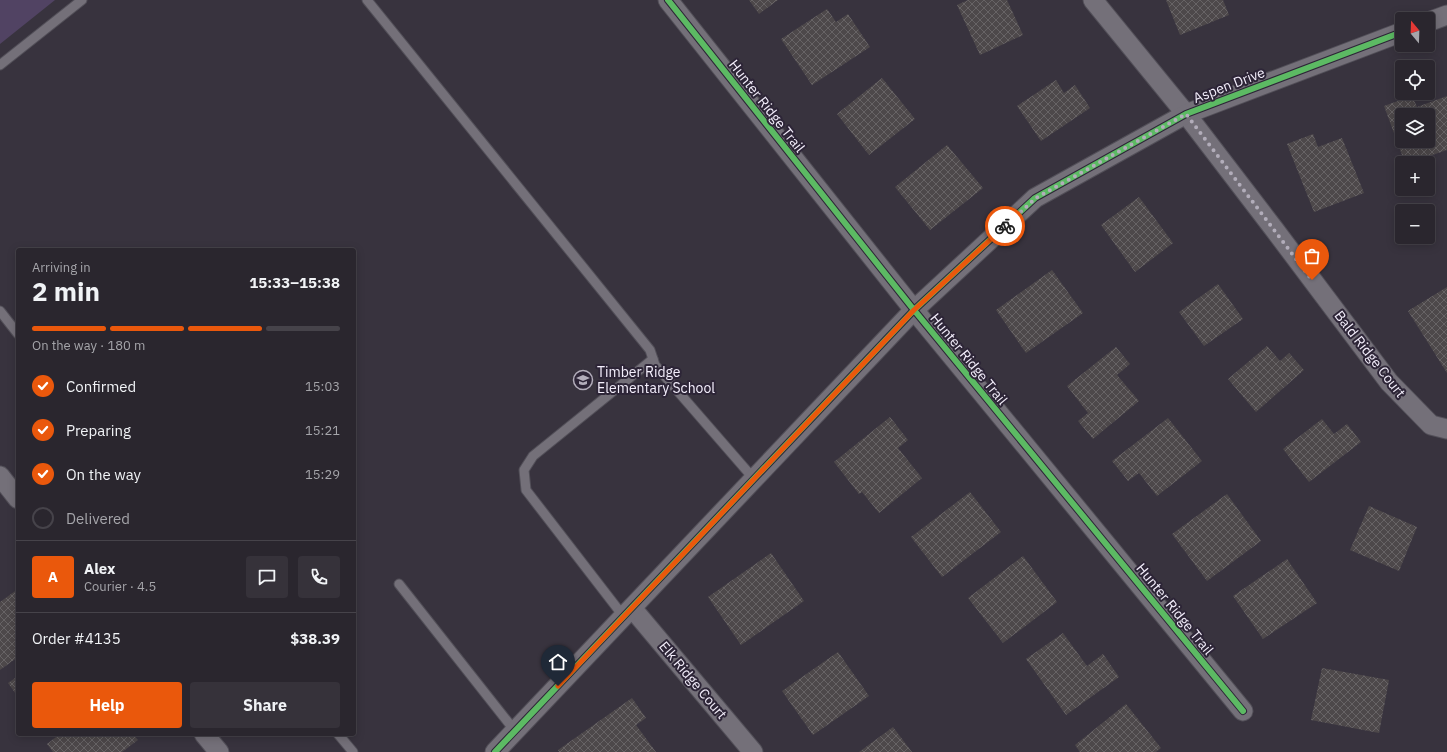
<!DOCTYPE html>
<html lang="en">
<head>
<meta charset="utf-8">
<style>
  body { margin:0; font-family:"IBM Plex Sans",sans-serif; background:#36323a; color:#f1f3f6; height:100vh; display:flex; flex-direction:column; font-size:15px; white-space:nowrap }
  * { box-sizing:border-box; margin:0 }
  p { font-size:13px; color:#a5a5aa }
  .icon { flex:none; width:22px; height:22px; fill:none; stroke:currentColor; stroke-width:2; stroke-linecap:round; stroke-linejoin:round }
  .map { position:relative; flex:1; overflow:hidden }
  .drawer { position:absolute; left:16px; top:248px; width:340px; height:488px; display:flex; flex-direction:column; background:#2a262e; border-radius:4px; box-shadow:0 2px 10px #0003,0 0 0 1px #46434a }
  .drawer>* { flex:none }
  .needle { width:26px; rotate:341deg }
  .fabs { position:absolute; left:1395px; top:12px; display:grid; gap:8px }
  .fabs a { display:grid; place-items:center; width:40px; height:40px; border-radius:4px; background:#2a262e; box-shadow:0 2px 10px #0003,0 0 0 1px #46434a; font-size:20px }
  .pin { position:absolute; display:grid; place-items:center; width:34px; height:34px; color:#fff; margin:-41px -17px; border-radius:50% 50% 50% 0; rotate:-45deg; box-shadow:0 0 4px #0007 }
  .pin .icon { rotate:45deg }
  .courier { position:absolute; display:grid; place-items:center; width:40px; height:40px; margin:-20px; border:3px solid #ea580c; border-radius:50%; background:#fff; color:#222; box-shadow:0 1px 5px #0007 }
  .head em { font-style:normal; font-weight:800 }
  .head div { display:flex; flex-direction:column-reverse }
  .head { display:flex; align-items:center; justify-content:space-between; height:68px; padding:0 16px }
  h1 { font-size:26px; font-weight:800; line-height:30px }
  .bar { display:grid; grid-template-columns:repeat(4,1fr); gap:6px 4px; align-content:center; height:48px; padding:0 16px }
  .bar i { height:5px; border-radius:3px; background:#46434a }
  .bar .on { background:#ea580c }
  .bar p { grid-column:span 4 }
  .line { display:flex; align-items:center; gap:10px; padding:0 16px; border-top:1px solid #46434a }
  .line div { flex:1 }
  .round { display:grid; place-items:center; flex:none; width:42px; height:42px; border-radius:4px; background:#36323a }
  ol { padding:0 16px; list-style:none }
  li { display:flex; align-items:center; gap:12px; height:44px }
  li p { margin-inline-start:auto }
  li .icon { padding:4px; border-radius:50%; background:#ea580c; color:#fff; stroke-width:4 }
  li:last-child { color:#a5a5aa }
  li i { width:22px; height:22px; border:2px solid #46434a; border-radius:50% }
  .primary-button { display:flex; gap:8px; margin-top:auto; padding:8px 16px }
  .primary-button a { flex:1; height:46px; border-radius:4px; background:#ea580c; color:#fff; font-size:16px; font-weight:800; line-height:46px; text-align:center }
  .primary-button a+a { background:#36323a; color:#f1f3f6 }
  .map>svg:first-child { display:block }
  .pitch { fill:#514363 }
  .building { fill:url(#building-cross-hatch); fill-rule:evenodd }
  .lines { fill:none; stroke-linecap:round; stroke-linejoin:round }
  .service-casing { stroke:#524f58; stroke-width:11 }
  .minor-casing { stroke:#524f58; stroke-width:21 }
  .service { stroke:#747079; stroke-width:9 }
  .minor { stroke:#747079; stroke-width:19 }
  .cycleway-casing { stroke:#2d2537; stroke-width:8 }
  .cycleway { stroke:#5cba63; stroke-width:6 }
  .done { stroke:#b2adba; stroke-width:4; stroke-dasharray:0 7.2 }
  .route { stroke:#ea580c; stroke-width:5 }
  .labels { text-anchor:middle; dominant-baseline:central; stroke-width:4; stroke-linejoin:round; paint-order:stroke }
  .street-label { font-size:14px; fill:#f4effc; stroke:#2d2537 }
  .poi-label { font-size:14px; fill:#f4effc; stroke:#2d2537; text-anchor:start }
</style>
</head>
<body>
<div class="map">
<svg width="1447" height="752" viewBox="0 0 1447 752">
  <defs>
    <pattern id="building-cross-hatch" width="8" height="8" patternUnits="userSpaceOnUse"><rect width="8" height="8" fill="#4d484a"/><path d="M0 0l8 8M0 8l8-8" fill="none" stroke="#676365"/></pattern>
  </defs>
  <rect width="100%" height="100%" fill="#38333e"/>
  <path class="pitch" d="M0,0H55L0,44Z"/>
  <g class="building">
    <path d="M749,0H778L759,14Z"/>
    <path d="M968,0H1007L1023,35L980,55L957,5Z"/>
    <path d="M1166,0H1223L1229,15L1180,35Z"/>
    <path d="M827,9L836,22L848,14L870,47L812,85L781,39Z"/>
    <path d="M882,78L915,119L869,155L837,114Z"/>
    <path d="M1056,80L1064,93L1075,85L1090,108L1041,141L1017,106Z"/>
    <path d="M1412,96L1417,107L1447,96V150L1409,163H1405L1384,106ZM1402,115H1428V141H1402Z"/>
    <path d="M1313,134L1318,147L1342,138L1364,193L1314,212L1287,144Z"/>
    <path d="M947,145L983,188L930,230L895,187Z"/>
    <path d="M1139,197L1173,243L1135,272L1101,225Z"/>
    <path d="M1052,270L1083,313L1026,353L996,310Z"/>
    <path d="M1218,284L1243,319L1204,346L1179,312Z"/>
    <path d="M1447,287V373L1408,311Z"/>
    <path d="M1267,346L1280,361L1289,353L1304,370L1256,412L1228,379Z"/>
    <path d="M1116,347L1130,364L1117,375L1139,401L1093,439L1078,421L1088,413L1067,386Z"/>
    <path d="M890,417L908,440L898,448L922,478L879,513L862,492L859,494L834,462Z"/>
    <path d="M1168,418L1202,461L1157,496L1139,473L1128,481L1112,461Z"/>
    <path d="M1322,419L1334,434L1347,424L1361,442L1309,482L1283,449Z"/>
    <path d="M970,492L1001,532L942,577L911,537Z"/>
    <path d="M1227,494L1261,541L1207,581L1172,534Z"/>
    <path d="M1369,506L1417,527L1399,571L1350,550Z"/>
    <path d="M771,553L804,601L741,645L708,597Z"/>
    <path d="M1023,556L1057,602L1003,643L968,598Z"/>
    <path d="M1287,559L1317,603L1263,639L1233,596Z"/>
    <path d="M18,589V657L0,670V602Z"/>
    <path d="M1063,633L1087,666L1103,654L1119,677L1066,715L1026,659Z"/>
    <path d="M838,652L869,696L813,735L782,691Z"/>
    <path d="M1322,668L1389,680L1379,733L1311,720Z"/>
    <path d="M18,676V697L8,683Z"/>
    <path d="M632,698L646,718L636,725L656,752H559L558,750Z"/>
    <path d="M1126,704L1161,748L1156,752H1080L1075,745Z"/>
    <path d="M893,727L912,752H859Z"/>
    <path d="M60,734H133L138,740L122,752H53L47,744Z"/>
  </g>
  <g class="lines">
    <defs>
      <g id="service">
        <path d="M367,0L650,350L655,365L754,479"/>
        <path d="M0,65L82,0"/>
        <path d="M0,311L18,334"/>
        <path d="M399,584L515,731"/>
        <path d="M624,617L526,490L524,470L533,456L653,359"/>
        <path d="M338,734L353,752"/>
      </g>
      <g id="minor">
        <path d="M668,0L914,310L1243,711"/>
        <path d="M1093,0L1186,114L1274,229L1389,382L1431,425L1447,429"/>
        <path d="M1428,22L1447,15"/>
        <path d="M0,476L18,499"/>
        <path d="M632,608L753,752"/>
        <path d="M204,734L219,752"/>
        <path d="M495,752L914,310L1035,198L1186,114L1402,32"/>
      </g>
    </defs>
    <use href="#service" class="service-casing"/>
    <use href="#minor" class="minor-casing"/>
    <use href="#service" class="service"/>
    <use href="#minor" class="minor"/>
    <defs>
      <g id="cycleway">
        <path d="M668,0L914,310L1243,711"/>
        <path d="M495,752L914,310L1035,198L1186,114L1402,32"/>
      </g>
    </defs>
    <use href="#cycleway" class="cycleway-casing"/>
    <use href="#cycleway" class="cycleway"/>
  </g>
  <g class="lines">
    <path class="done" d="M1005,226L1036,198L1186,114L1312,280"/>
    <path class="route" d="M558,686L914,310L1005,226"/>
  </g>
  <defs>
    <symbol id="school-ring" viewBox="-11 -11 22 22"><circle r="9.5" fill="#2d2537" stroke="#b2adba" stroke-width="1.5"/><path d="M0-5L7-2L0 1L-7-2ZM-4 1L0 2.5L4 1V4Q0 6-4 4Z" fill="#b2adba"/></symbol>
  </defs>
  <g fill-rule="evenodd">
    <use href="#school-ring" x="572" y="369" width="22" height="22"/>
  </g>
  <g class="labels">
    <g class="street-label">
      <text transform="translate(1229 85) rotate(-21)">Aspen Drive</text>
      <text transform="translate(767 106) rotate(52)">Hunter Ridge Trail</text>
      <text transform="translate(1370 354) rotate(52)">Bald Ridge Court</text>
      <text transform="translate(969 359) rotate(51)">Hunter Ridge Trail</text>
      <text transform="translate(1175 609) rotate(51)">Hunter Ridge Trail</text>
      <text transform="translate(693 680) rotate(50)">Elk Ridge Court</text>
    </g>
    <g class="poi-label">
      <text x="597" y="372">Timber Ridge<tspan x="597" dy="16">Elementary School</tspan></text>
    </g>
  </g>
</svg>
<div class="fabs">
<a><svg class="needle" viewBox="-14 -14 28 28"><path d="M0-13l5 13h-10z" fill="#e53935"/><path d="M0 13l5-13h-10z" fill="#a5a5aa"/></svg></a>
<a><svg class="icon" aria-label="locate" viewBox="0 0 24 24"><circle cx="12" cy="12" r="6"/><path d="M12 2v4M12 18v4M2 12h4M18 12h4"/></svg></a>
<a><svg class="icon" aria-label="layers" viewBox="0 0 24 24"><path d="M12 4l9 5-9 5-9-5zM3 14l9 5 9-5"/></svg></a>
<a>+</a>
<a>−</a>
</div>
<div class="pin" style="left:1312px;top:280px;background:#ea580c"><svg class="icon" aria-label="bag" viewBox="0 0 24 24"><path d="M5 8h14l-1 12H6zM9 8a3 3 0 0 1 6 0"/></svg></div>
<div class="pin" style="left:558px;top:686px;background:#1f2937"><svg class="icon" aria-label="home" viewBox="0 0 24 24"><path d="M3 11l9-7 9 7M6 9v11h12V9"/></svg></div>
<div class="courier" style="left:1005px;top:226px"><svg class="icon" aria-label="bike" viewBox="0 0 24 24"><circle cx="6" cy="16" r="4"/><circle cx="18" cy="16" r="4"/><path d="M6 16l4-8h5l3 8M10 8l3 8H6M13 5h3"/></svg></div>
<section class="drawer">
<div class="head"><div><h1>2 min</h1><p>Arriving in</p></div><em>15:33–15:38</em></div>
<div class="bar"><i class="on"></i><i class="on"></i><i class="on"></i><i></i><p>On the way · 180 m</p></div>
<ol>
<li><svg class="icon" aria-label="check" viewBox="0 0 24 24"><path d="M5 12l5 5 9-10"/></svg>Confirmed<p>15:03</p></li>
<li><svg class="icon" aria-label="check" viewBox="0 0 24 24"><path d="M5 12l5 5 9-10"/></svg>Preparing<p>15:21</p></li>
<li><svg class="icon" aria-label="check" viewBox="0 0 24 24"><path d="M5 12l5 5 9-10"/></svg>On the way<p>15:29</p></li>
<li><i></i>Delivered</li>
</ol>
<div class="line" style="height:72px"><b class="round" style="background:#ea580c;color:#fff">A</b><div><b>Alex</b><p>Courier · 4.5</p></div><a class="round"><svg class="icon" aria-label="chat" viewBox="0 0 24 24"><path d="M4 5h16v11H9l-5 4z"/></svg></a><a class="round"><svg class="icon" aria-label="phone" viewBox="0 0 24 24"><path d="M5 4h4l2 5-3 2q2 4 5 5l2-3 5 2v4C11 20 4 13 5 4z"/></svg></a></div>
<div class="line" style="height:52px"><div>Order #4135</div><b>$38.39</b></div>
<div class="primary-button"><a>Help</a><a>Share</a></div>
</section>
</div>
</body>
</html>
